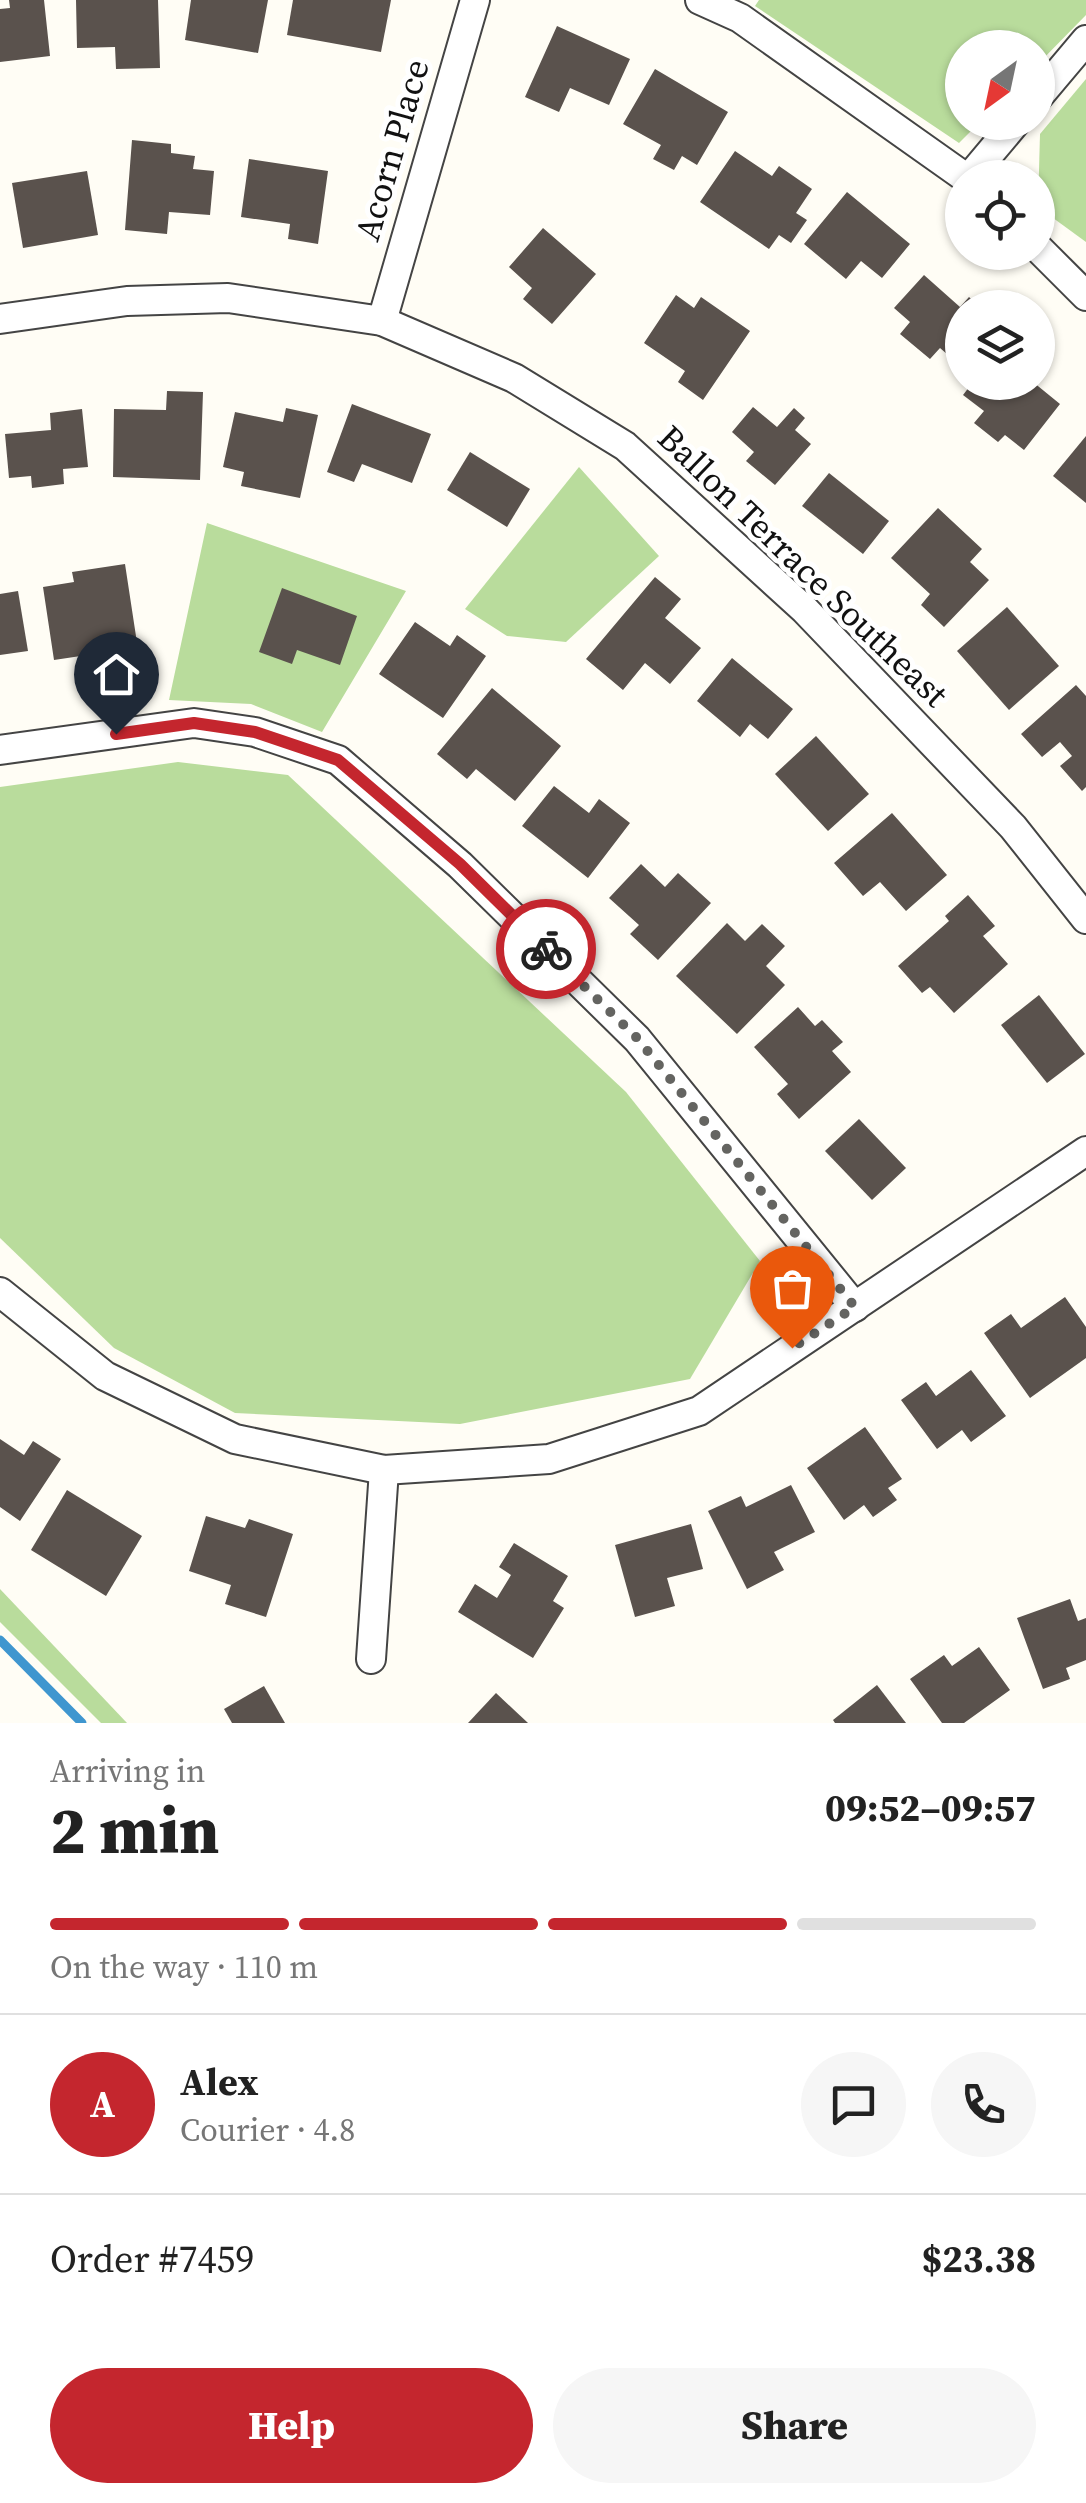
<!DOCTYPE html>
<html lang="en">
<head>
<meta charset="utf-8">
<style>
  body { margin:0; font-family:"Source Serif 4",serif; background:#f6f6f6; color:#222; height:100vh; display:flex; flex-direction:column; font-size:38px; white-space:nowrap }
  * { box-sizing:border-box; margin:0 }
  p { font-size:32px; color:#767676 }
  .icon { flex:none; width:55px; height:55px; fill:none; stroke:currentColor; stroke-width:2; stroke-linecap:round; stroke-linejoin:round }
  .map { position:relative; height:1723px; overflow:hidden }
  .panel { display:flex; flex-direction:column; background:#fff; flex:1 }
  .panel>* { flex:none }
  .needle { width:65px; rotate:213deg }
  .tools { position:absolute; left:945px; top:30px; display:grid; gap:20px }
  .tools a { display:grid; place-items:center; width:110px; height:110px; border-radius:50%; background:#fff; box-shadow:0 2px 8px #0004; font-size:50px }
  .pin { position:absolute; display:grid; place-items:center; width:85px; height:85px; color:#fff; margin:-102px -42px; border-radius:50% 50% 50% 0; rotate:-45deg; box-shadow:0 0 10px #0007 }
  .pin .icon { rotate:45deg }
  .courier { position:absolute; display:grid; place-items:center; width:100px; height:100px; margin:-50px; border:8px solid #c4262e; border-radius:50%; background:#fff; color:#222; box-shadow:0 2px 12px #0007 }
  .overview em { font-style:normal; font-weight:800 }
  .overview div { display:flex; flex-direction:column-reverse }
  .overview { display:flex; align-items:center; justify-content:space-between; height:170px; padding:0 50px }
  h1 { font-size:65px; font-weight:800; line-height:75px }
  .bar { display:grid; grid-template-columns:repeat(4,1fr); gap:15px 10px; align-content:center; height:120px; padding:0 50px }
  .bar i { height:12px; border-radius:8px; background:#e0e0e0 }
  .bar .on { background:#c4262e }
  .bar p { grid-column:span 4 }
  .line { display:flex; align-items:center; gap:25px; padding:0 50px; border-top:2px solid #e0e0e0 }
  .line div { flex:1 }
  .round { display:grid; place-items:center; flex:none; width:105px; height:105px; border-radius:52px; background:#f6f6f6 }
  .primary-button { display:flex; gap:20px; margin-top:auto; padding:20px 50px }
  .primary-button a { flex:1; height:115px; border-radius:60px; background:#c4262e; color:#fff; font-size:40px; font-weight:800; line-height:115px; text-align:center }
  .primary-button a+a { background:#f6f6f6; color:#222 }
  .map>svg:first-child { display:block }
  .forest { fill:#b9dc9c }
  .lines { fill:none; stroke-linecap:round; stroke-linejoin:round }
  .stream { stroke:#3f96cf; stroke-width:9 }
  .building { fill:#5a524d }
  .minor-casing { stroke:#444; stroke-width:32 }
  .minor { stroke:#fff; stroke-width:28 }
  .done { stroke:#646461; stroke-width:10; stroke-dasharray:0 18 }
  .route { stroke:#c4262e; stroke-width:12 }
  .labels { text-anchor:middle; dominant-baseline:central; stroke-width:10; stroke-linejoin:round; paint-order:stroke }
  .street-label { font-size:35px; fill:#111; stroke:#fff }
</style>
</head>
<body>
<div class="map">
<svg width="1086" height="1723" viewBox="0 0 1086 1723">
  <rect width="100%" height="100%" fill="#fffdf5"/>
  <g class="forest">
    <path d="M759,0H1086V15L1038,64V48H962V122L979,123L959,143L755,6Z"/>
    <path d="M1086,79V242L1038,207L1040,134Z"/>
    <path d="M579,467L659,556L566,642L507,636L465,609Z"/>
    <path d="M207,523L406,591L322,732L251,704L169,700Z"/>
    <path d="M178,762L288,775L626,1092L760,1261L690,1379L460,1424L235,1413L114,1348L0,1238V787Z"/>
    <path d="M0,1589L127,1723H101L0,1622Z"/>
  </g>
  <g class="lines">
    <path class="stream" d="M0,1640L82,1723"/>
  </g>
  <g class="building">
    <path d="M9,0H44L50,56L0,62V9L10,8Z"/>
    <path d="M76,0H158L160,68L116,69L115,47L77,48Z"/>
    <path d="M191,0H268L258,53L185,40Z"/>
    <path d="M293,0H391L381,52L287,35Z"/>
    <path d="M557,26L630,59L609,105L570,88L559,112L525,97Z"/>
    <path d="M655,69L728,112L697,165L682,156L674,170L653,159L661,145L623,124Z"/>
    <path d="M132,140L171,144V153L195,156L193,169L214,171L210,215L169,212L167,234L125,230Z"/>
    <path d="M735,151L772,176L779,166L812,189L796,213L807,220L791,243L779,235L769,249L700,202Z"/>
    <path d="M249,159L328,171L318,244L288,239L290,224L241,217Z"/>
    <path d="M87,171L98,235L23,248L12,183Z"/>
    <path d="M847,192L910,244L882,278L861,261L846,279L804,244Z"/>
    <path d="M543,228L596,274L552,324L523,299L532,288L509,267Z"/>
    <path d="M924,275L960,307L969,297L981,308H962V352L955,361L940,348L930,359L900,334L910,322L894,308Z"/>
    <path d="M676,295L694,308L701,297L750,331L703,400L678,382L685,371L644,343Z"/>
    <path d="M973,382H1033L1060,404L1024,450L1005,435L998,442L974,423L984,411L963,395Z"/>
    <path d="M167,391L203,392L200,480L113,477L114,409L166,410Z"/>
    <path d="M352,404L431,434L412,483L362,464L354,482L327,472Z"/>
    <path d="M753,407L777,427L794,408L805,418L795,430L811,444L775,485L746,461L754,452L732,432Z"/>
    <path d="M286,408L318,415L300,498L241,486L244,472L223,467L235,412L283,422Z"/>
    <path d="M82,409L88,467L63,469L64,484L32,488L31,476L9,478L5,434L51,430L50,413Z"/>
    <path d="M1086,436V503L1053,476Z"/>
    <path d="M470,452L530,489L507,527L447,490Z"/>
    <path d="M829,473L889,521L863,554L802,506Z"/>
    <path d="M938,508L982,549L970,562L989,580L944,627L921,605L930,594L891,558Z"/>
    <path d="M125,564L139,656L95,662L94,654L54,660L43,587L74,582L72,572Z"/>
    <path d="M655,577L681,599L665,618L701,648L670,684L645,663L623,690L586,659Z"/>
    <path d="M282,588L357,616L340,665L297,650L292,664L259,652Z"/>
    <path d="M18,591L28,651L0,655V594Z"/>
    <path d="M1007,607L1059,666L1009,710L957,651Z"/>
    <path d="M415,622L450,646L457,635L486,656L443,718L379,674Z"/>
    <path d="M732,658L793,709L768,739L750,724L740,737L697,701Z"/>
    <path d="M1076,685L1086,696V787L1082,791L1060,766L1072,756L1060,742L1042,757L1021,734Z"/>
    <path d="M492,688L561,746L515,801L476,769L467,779L437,754Z"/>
    <path d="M816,736L869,794L828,831L775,774Z"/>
    <path d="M554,786L589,813L599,799L630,823L588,878L522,826Z"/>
    <path d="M892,813L947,875L906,911L880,882L863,896L834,863Z"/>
    <path d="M641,864L665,887L678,873L711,903L658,960L630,934L639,925L609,898Z"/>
    <path d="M968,895L995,926L983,936L1008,964L954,1013L930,987L922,993L898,966L949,921L945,916Z"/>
    <path d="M727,923L745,941L762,924L785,946L766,966L785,985L737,1034L676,976Z"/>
    <path d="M1039,995L1085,1054L1047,1083L1001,1025Z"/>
    <path d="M798,1007L815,1026L822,1020L843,1042L832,1051L851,1072L799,1119L777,1094L788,1084L754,1047Z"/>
    <path d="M859,1119L906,1168L872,1200L825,1151Z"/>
    <path d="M1065,1297L1086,1327V1358L1030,1398L984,1333L1011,1314L1021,1328Z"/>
    <path d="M971,1370L1006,1416L971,1442L962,1430L937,1449L901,1400L926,1382L936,1396Z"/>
    <path d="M865,1427L902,1479L888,1488L897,1500L873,1517L864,1505L844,1520L807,1468Z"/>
    <path d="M0,1439L24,1455L33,1441L61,1459L20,1521L0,1507Z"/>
    <path d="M791,1485L815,1532L774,1552L784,1570L747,1589L708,1511L741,1496L746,1507Z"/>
    <path d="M67,1490L142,1536L106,1596L31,1550Z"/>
    <path d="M206,1516L245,1528L249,1519L293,1534L266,1617L225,1604L231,1585L189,1571Z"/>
    <path d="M691,1524L703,1569L667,1578L675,1606L635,1617L615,1545Z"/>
    <path d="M514,1543L568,1576L553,1601L564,1608L533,1658L458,1612L475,1584L497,1598L511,1575L499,1567Z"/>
    <path d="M1070,1599L1078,1621L1086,1618V1660L1066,1668L1070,1679L1043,1689L1017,1618Z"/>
    <path d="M979,1647L1010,1690L964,1723H942L910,1679L944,1655L952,1666Z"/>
    <path d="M877,1685L906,1723H835L833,1720Z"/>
    <path d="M264,1686L285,1723H232L224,1709Z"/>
    <path d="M496,1693L528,1723H468Z"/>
  </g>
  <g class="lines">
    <defs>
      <g id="minor">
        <path d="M700,0L740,18L966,178"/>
        <path d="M1038,97L1086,40"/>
        <path d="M969,178L1016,122"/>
        <path d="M1038,248L1086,296"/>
        <path d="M0,319L127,301L228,298L382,321L514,378L625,446L805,610L1013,827L1086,919"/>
        <path d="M382,321L475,0"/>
        <path d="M0,750L194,723L255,732L338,760L460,865L637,1039L855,1307"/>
        <path d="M0,1292L105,1376L235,1439L384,1470L549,1459L699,1411L1086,1151"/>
        <path d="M371,1659L384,1470"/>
      </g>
    </defs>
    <use href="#minor" class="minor-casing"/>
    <use href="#minor" class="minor"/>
  </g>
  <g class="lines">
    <path class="done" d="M546,949L637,1038L855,1307L792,1348"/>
    <path class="route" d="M116,734L194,723L255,732L338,760L460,864L546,949"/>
  </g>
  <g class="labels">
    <g class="street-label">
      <text transform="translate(392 150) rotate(-74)">Acorn Place</text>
      <text transform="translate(803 566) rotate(44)">Ballon Terrace Southeast</text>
    </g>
  </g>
</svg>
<div class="tools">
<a><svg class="needle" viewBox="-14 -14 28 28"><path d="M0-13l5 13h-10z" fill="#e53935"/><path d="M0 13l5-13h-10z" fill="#767676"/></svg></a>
<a><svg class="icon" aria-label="locate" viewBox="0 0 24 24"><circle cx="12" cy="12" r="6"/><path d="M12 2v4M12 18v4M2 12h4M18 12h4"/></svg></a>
<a><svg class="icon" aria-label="layers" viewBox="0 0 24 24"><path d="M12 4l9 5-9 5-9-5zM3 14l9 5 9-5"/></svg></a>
</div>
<div class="pin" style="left:792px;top:1348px;background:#ea580c"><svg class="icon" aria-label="bag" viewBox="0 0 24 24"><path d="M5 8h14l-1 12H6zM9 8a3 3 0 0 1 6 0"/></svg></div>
<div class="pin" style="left:116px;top:734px;background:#1f2937"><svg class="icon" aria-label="home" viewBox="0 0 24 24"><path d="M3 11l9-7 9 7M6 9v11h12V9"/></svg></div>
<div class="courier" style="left:546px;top:949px"><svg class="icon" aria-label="bike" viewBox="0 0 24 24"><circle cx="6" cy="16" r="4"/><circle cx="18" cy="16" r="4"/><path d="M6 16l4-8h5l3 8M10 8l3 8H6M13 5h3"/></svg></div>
</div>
<section class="panel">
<div class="overview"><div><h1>2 min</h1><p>Arriving in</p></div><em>09:52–09:57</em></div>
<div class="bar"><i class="on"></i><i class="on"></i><i class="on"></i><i></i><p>On the way · 110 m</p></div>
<div class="line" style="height:180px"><b class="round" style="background:#c4262e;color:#fff">A</b><div><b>Alex</b><p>Courier · 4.8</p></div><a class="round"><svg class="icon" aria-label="chat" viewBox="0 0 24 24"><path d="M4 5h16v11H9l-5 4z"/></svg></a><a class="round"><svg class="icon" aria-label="phone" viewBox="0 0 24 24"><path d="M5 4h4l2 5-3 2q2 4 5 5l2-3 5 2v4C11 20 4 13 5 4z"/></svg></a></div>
<div class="line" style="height:130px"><div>Order #7459</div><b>$23.38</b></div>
<div class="primary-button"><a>Help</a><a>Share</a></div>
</section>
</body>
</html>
